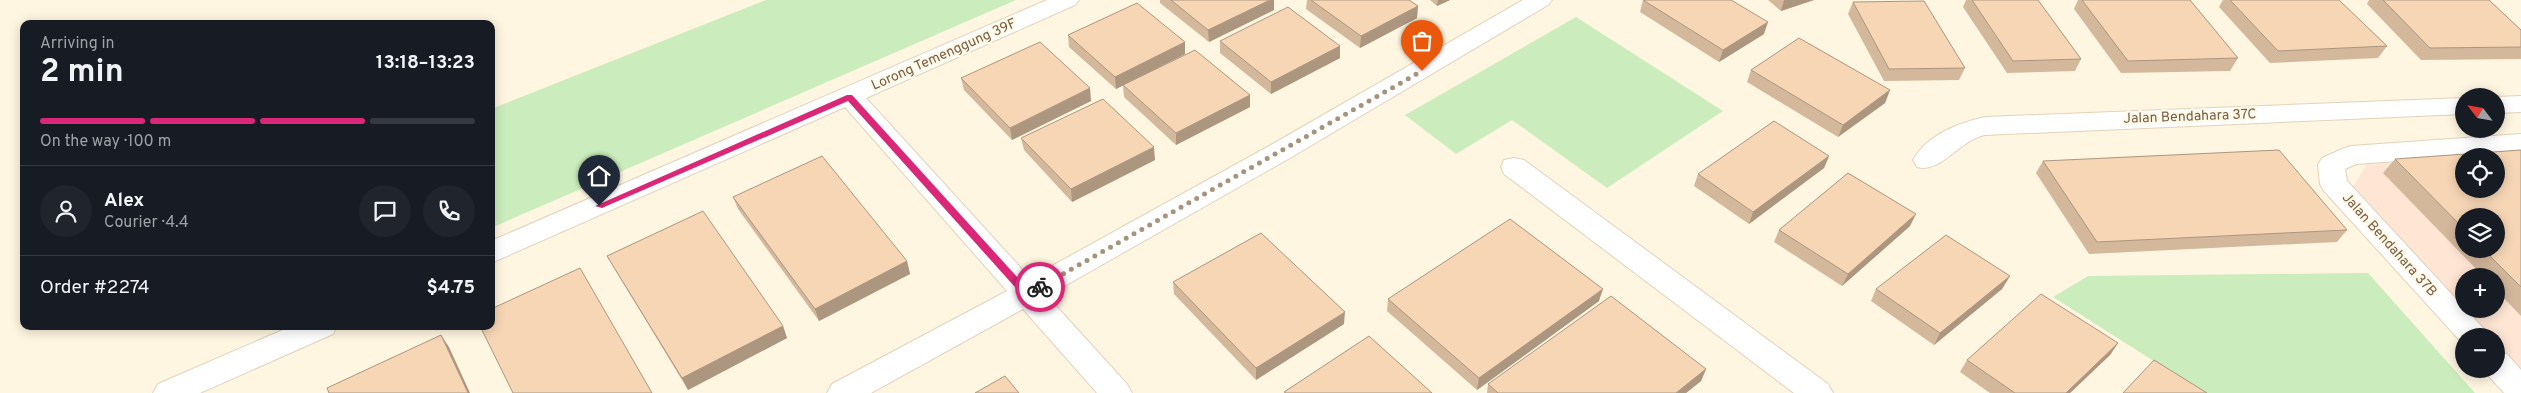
<!DOCTYPE html>
<html lang="en">
<head>
<meta charset="utf-8">
<style>
  body { margin:0; font-family:Overpass,sans-serif; background:#20242c; color:#f1f3f6; height:100vh; display:flex; flex-direction:column; font-size:19px; white-space:nowrap }
  * { box-sizing:border-box; margin:0 }
  p { font-size:16px; color:#9ea1a6 }
  .icon { flex:none; width:28px; height:28px; fill:none; stroke:currentColor; stroke-width:2; stroke-linecap:round; stroke-linejoin:round }
  .map { position:relative; flex:1; overflow:hidden }
  .details { position:absolute; left:20px; top:20px; width:475px; height:310px; display:flex; flex-direction:column; background:#171b24; border-radius:10px; box-shadow:0 2px 12px #0003 }
  .details>* { flex:none }
  .needle { width:32px; rotate:301deg }
  .controls { position:absolute; left:2455px; top:88px; display:grid; gap:10px }
  .controls a { display:grid; place-items:center; width:50px; height:50px; border-radius:50%; background:#171b24; box-shadow:0 2px 12px #0003; font-size:25px }
  .pin { position:absolute; display:grid; place-items:center; width:42px; height:42px; color:#fff; margin:-51px -21px; border-radius:50% 50% 50% 0; rotate:-45deg; box-shadow:0 0 5px #0007 }
  .pin .icon { rotate:45deg }
  .courier { position:absolute; display:grid; place-items:center; width:50px; height:50px; margin:-25px; border:4px solid #db2777; border-radius:50%; background:#fff; color:#222; box-shadow:0 1px 6px #0007 }
  .overview em { font-style:normal; font-weight:700 }
  .overview div { display:flex; flex-direction:column-reverse }
  .overview { display:flex; align-items:center; justify-content:space-between; height:85px; padding:0 20px }
  h1 { font-size:32px; font-weight:700; line-height:38px }
  .bar { display:grid; grid-template-columns:repeat(4,1fr); gap:8px 5px; align-content:center; height:60px; padding:0 20px }
  .bar i { height:6px; border-radius:4px; background:#363941 }
  .bar .active { background:#db2777 }
  .bar p { grid-column:span 4 }
  .line { display:flex; align-items:center; gap:12px; padding:0 20px; border-top:1px solid #363941 }
  .line div { flex:1 }
  .round { display:grid; place-items:center; flex:none; width:52px; height:52px; border-radius:26px; background:#20242c }
  .map>svg:first-child { display:block }
  .commercial { fill:#ffe5d3; fill-rule:evenodd }
  .green { fill:#cbedbd }
  .lines { fill:none; stroke-linecap:round; stroke-linejoin:round }
  .minor-casing { stroke:#e3d2bb; stroke-width:2 }
  .minor { fill:#fff; fill-rule:evenodd }
  .wall { fill:#d4b89c; fill-rule:evenodd }
  .shaded-wall { fill:#ac967f }
  .building { fill:#f6d6b5; stroke:#ac967f; fill-rule:evenodd }
  .route { fill:#db2777 }
  .done { stroke:#a6937b; stroke-width:5; stroke-dasharray:0 9 }
  .labels { text-anchor:middle; dominant-baseline:central; stroke-width:4.5; stroke-linejoin:round; paint-order:stroke }
  .street-label { font-size:14px; fill:#775d45; stroke:#fff9e8 }
</style>
</head>
<body>
<div class="map">
<svg width="2521" height="393" viewBox="0 0 2521 393">
  <rect width="100%" height="100%" fill="#fef6e0"/>
  <path class="commercial" d="M2521,156V371L2496,343V336H2490L2465,309H2496V276H2464V308L2353,187L2367,164L2464,159V189H2496ZM2464,216H2496V249H2464Z"/>
  <g class="green">
    <path d="M766,0H1016L491,228V109Z"/>
    <path d="M1576,17L1723,111L1607,188L1512,120L1456,154L1405,115Z"/>
    <path d="M2368,273L2475,393H2204L2053,297L2088,276Z"/>
  </g>
  <g class="lines">
    <defs>
      <g id="minor">
        <path d="M1047,0H1079L1075,5L866,98L1030,278L1271,145L1523,0H1552L1548,5L1290,158L1047,296L1127,384L1132,393H1097L1023,309L871,393H827L832,384L1007,291L845,107L491,263V241Z"/>
        <path d="M2521,96V112L2496,113V97Z"/>
        <path d="M2464,98V114L1985,135C1959,140 1941,174 1917,167L1913,160C1927,135 1958,123 1985,117Z"/>
        <path d="M2521,134V152L2356,164L2345,169L2347,181L2483,328L2487,336H2464V345L2324,191L2320,184L2318,165L2322,158L2342,149L2351,146Z"/>
        <path d="M1514,158L1524,160L1828,384L1833,393H1794L1504,174L1501,167L1504,160Z"/>
        <path d="M292,326H337L333,334L200,393H153L158,384Z"/>
        <path d="M2496,351L2507,354L2521,370V393H2504L2485,372L2484,369H2496Z"/>
      </g>
    </defs>
    <use href="#minor" class="minor-casing"/>
    <use href="#minor" class="minor"/>
  </g>
  <g class="wall">
    <path d="M1160,0H1274V10L1209,42L1160,3Z"/>
    <path d="M1307,0H1409L1418,6L1417,18L1360,48L1306,9Z"/>
    <path d="M1430,0H1450L1437,6Z"/>
    <path d="M1643,0L1764,34L1719,62L1640,12Z"/>
    <path d="M1768,0H1814L1781,11Z"/>
    <path d="M1966,0H2038L2081,59L2075,71L2007,73L1963,7Z"/>
    <path d="M2078,0H2190L2238,58L2230,71L2121,73L2074,9Z"/>
    <path d="M2223,0H2339L2387,46L2378,58L2270,63L2219,7Z"/>
    <path d="M2369,0H2489L2521,30V59L2421,60L2367,4Z"/>
    <path d="M1853,2L1965,68L1959,80L1884,81L1848,14Z"/>
    <path d="M1068,35L1185,42V54L1116,89L1069,47Z"/>
    <path d="M1220,41L1340,46V58L1271,94L1220,53Z"/>
    <path d="M1751,70L1890,90L1885,103L1838,137L1747,82Z"/>
    <path d="M961,78L1091,101L1012,140L964,90Z"/>
    <path d="M1123,85L1250,95V107L1176,145L1124,97Z"/>
    <path d="M1021,138L1155,160L1072,202L1024,150Z"/>
    <path d="M2521,150V316L2496,290V276H2483L2383,173L2395,159ZM2464,216L2496,249H2464Z"/>
    <path d="M1829,156L1824,168L1749,224L1694,186L1698,174Z"/>
    <path d="M2043,161L2347,230L2337,242L2089,254L2036,173Z"/>
    <path d="M733,197L907,261L910,274L819,321L738,209Z"/>
    <path d="M1910,226L1842,286L1774,242L1779,230Z"/>
    <path d="M607,256L783,326L787,338L688,390L614,268Z"/>
    <path d="M2010,276L2002,289L1934,345L1871,301L1876,289Z"/>
    <path d="M1173,282L1344,324L1256,380L1174,294Z"/>
    <path d="M1388,299L1599,301L1477,390L1387,311Z"/>
    <path d="M2118,343L2110,355L2070,393H1990L1960,372L1967,360Z"/>
    <path d="M1706,369L1701,381L1686,393H1487L1488,384Z"/>
  </g>
  <g class="shaded-wall">
    <path d="M1270,0H1274V10L1209,42L1208,30Z"/>
    <path d="M1438,0H1450L1437,6Z"/>
    <path d="M1784,0H1814L1781,11Z"/>
    <path d="M1418,6L1417,18L1360,48L1361,36Z"/>
    <path d="M1768,22L1764,34L1719,62L1723,50Z"/>
    <path d="M1185,42V54L1116,89L1115,77Z"/>
    <path d="M1340,46V58L1271,94V82Z"/>
    <path d="M1090,88L1091,101L1012,140L1010,128Z"/>
    <path d="M1890,90L1885,103L1838,137L1843,125Z"/>
    <path d="M1250,95V107L1176,145V133Z"/>
    <path d="M1154,147L1155,160L1072,202L1071,189Z"/>
    <path d="M1829,156L1824,168L1749,224L1753,212Z"/>
    <path d="M1916,214L1910,226L1842,286L1848,274Z"/>
    <path d="M907,261L910,274L819,321L815,309Z"/>
    <path d="M2010,276L2002,289L1934,345L1940,333Z"/>
    <path d="M1603,289L1599,301L1477,390L1479,378Z"/>
    <path d="M1345,312L1344,324L1256,380V368Z"/>
    <path d="M783,326L787,338L688,390L682,378Z"/>
    <path d="M441,335L449,347L470,393H468Z"/>
    <path d="M2118,343L2110,355L2070,393H2066Z"/>
    <path d="M1706,369L1701,381L1686,393H1676Z"/>
  </g>
  <g class="building">
    <path d="M1171,0H1270L1208,30Z"/>
    <path d="M1311,0H1409L1418,6L1361,36Z"/>
    <path d="M1643,0H1731L1768,22L1723,50Z"/>
    <path d="M1972,0H2038L2081,59L2013,61Z"/>
    <path d="M2082,0H2190L2238,58L2128,61Z"/>
    <path d="M2230,0H2339L2387,46L2278,51Z"/>
    <path d="M2383,0H2489L2521,30V47L2430,48Z"/>
    <path d="M1924,1L1965,68L1889,69L1853,2Z"/>
    <path d="M1137,3L1185,42L1115,77L1068,35Z"/>
    <path d="M1288,7L1340,46L1271,82L1220,41Z"/>
    <path d="M1799,38L1890,90L1843,125L1751,70Z"/>
    <path d="M1040,42L1090,88L1010,128L961,78Z"/>
    <path d="M1195,50L1250,95L1176,133L1123,85Z"/>
    <path d="M1103,99L1154,147L1071,189L1021,138Z"/>
    <path d="M1774,121L1829,156L1753,212L1698,174Z"/>
    <path d="M2279,150L2347,230L2097,242L2043,161Z"/>
    <path d="M2521,150V287L2483,249H2496V216H2464V229L2395,159ZM2464,156H2496V189H2464Z"/>
    <path d="M822,156L907,261L815,309L733,197Z"/>
    <path d="M1848,173L1916,214L1848,274L1779,230Z"/>
    <path d="M703,211L783,326L682,378L607,256Z"/>
    <path d="M1510,219L1603,289L1479,378L1388,299Z"/>
    <path d="M1261,233L1345,312L1256,368L1173,282Z"/>
    <path d="M1946,235L2010,276L1940,333L1876,289Z"/>
    <path d="M580,268L652,393H513L480,326H491V309Z"/>
    <path d="M2041,294L2118,343L2066,393H2015L1967,360Z"/>
    <path d="M1611,296L1706,369L1676,393H1498L1488,384Z"/>
    <path d="M441,335L468,393H329L327,388Z"/>
    <path d="M1369,336L1432,393H1286L1284,392Z"/>
    <path d="M2154,360L2207,393H2123Z"/>
    <path d="M1005,376L1019,393H975Z"/>
  </g>
  <path class="route" d="M847,95H852L1028,289L1040,283L1044,287C1040,292 1030,298 1023,296L848,101L602,208L595,206Z"/>
  <g class="lines">
    <path class="done" d="M1040,287L1422,71"/>
  </g>
  <g class="labels">
    <g class="street-label">
      <text transform="translate(944 55) rotate(-24)">Lorong Temenggung 39F</text>
      <text transform="translate(2190 117) rotate(-2)">Jalan Bendahara 37C</text>
      <text transform="translate(2389 245) rotate(48)">Jalan Bendahara 37B</text>
    </g>
  </g>
</svg>
<div class="controls">
<a><svg class="needle" viewBox="-14 -14 28 28"><path d="M0-13l5 13h-10z" fill="#e53935"/><path d="M0 13l5-13h-10z" fill="#9ea1a6"/></svg></a>
<a><svg class="icon" aria-label="locate" viewBox="0 0 24 24"><circle cx="12" cy="12" r="6"/><path d="M12 2v4M12 18v4M2 12h4M18 12h4"/></svg></a>
<a><svg class="icon" aria-label="layers" viewBox="0 0 24 24"><path d="M12 4l9 5-9 5-9-5zM3 14l9 5 9-5"/></svg></a>
<a>+</a>
<a>−</a>
</div>
<div class="pin" style="left:1422px;top:71px;background:#ea580c"><svg class="icon" aria-label="bag" viewBox="0 0 24 24"><path d="M5 8h14l-1 12H6zM9 8a3 3 0 0 1 6 0"/></svg></div>
<div class="pin" style="left:599px;top:206px;background:#1f2937"><svg class="icon" aria-label="home" viewBox="0 0 24 24"><path d="M3 11l9-7 9 7M6 9v11h12V9"/></svg></div>
<div class="courier" style="left:1040px;top:287px"><svg class="icon" aria-label="bike" viewBox="0 0 24 24"><circle cx="6" cy="16" r="4"/><circle cx="18" cy="16" r="4"/><path d="M6 16l4-8h5l3 8M10 8l3 8H6M13 5h3"/></svg></div>
<section class="details">
<div class="overview"><div><h1>2 min</h1><p>Arriving in</p></div><em>13:18–13:23</em></div>
<div class="bar"><i class="active"></i><i class="active"></i><i class="active"></i><i></i><p>On the way · 100 m</p></div>
<div class="line" style="height:90px"><a class="round"><svg class="icon" aria-label="person" viewBox="0 0 24 24"><circle cx="12" cy="8" r="4"/><path d="M4 21q1-7 8-7t8 7"/></svg></a><div><b>Alex</b><p>Courier · 4.4</p></div><a class="round"><svg class="icon" aria-label="chat" viewBox="0 0 24 24"><path d="M4 5h16v11H9l-5 4z"/></svg></a><a class="round"><svg class="icon" aria-label="phone" viewBox="0 0 24 24"><path d="M5 4h4l2 5-3 2q2 4 5 5l2-3 5 2v4C11 20 4 13 5 4z"/></svg></a></div>
<div class="line" style="height:65px"><div>Order #2274</div><b>$4.75</b></div>
</section>
</div>
</body>
</html>
